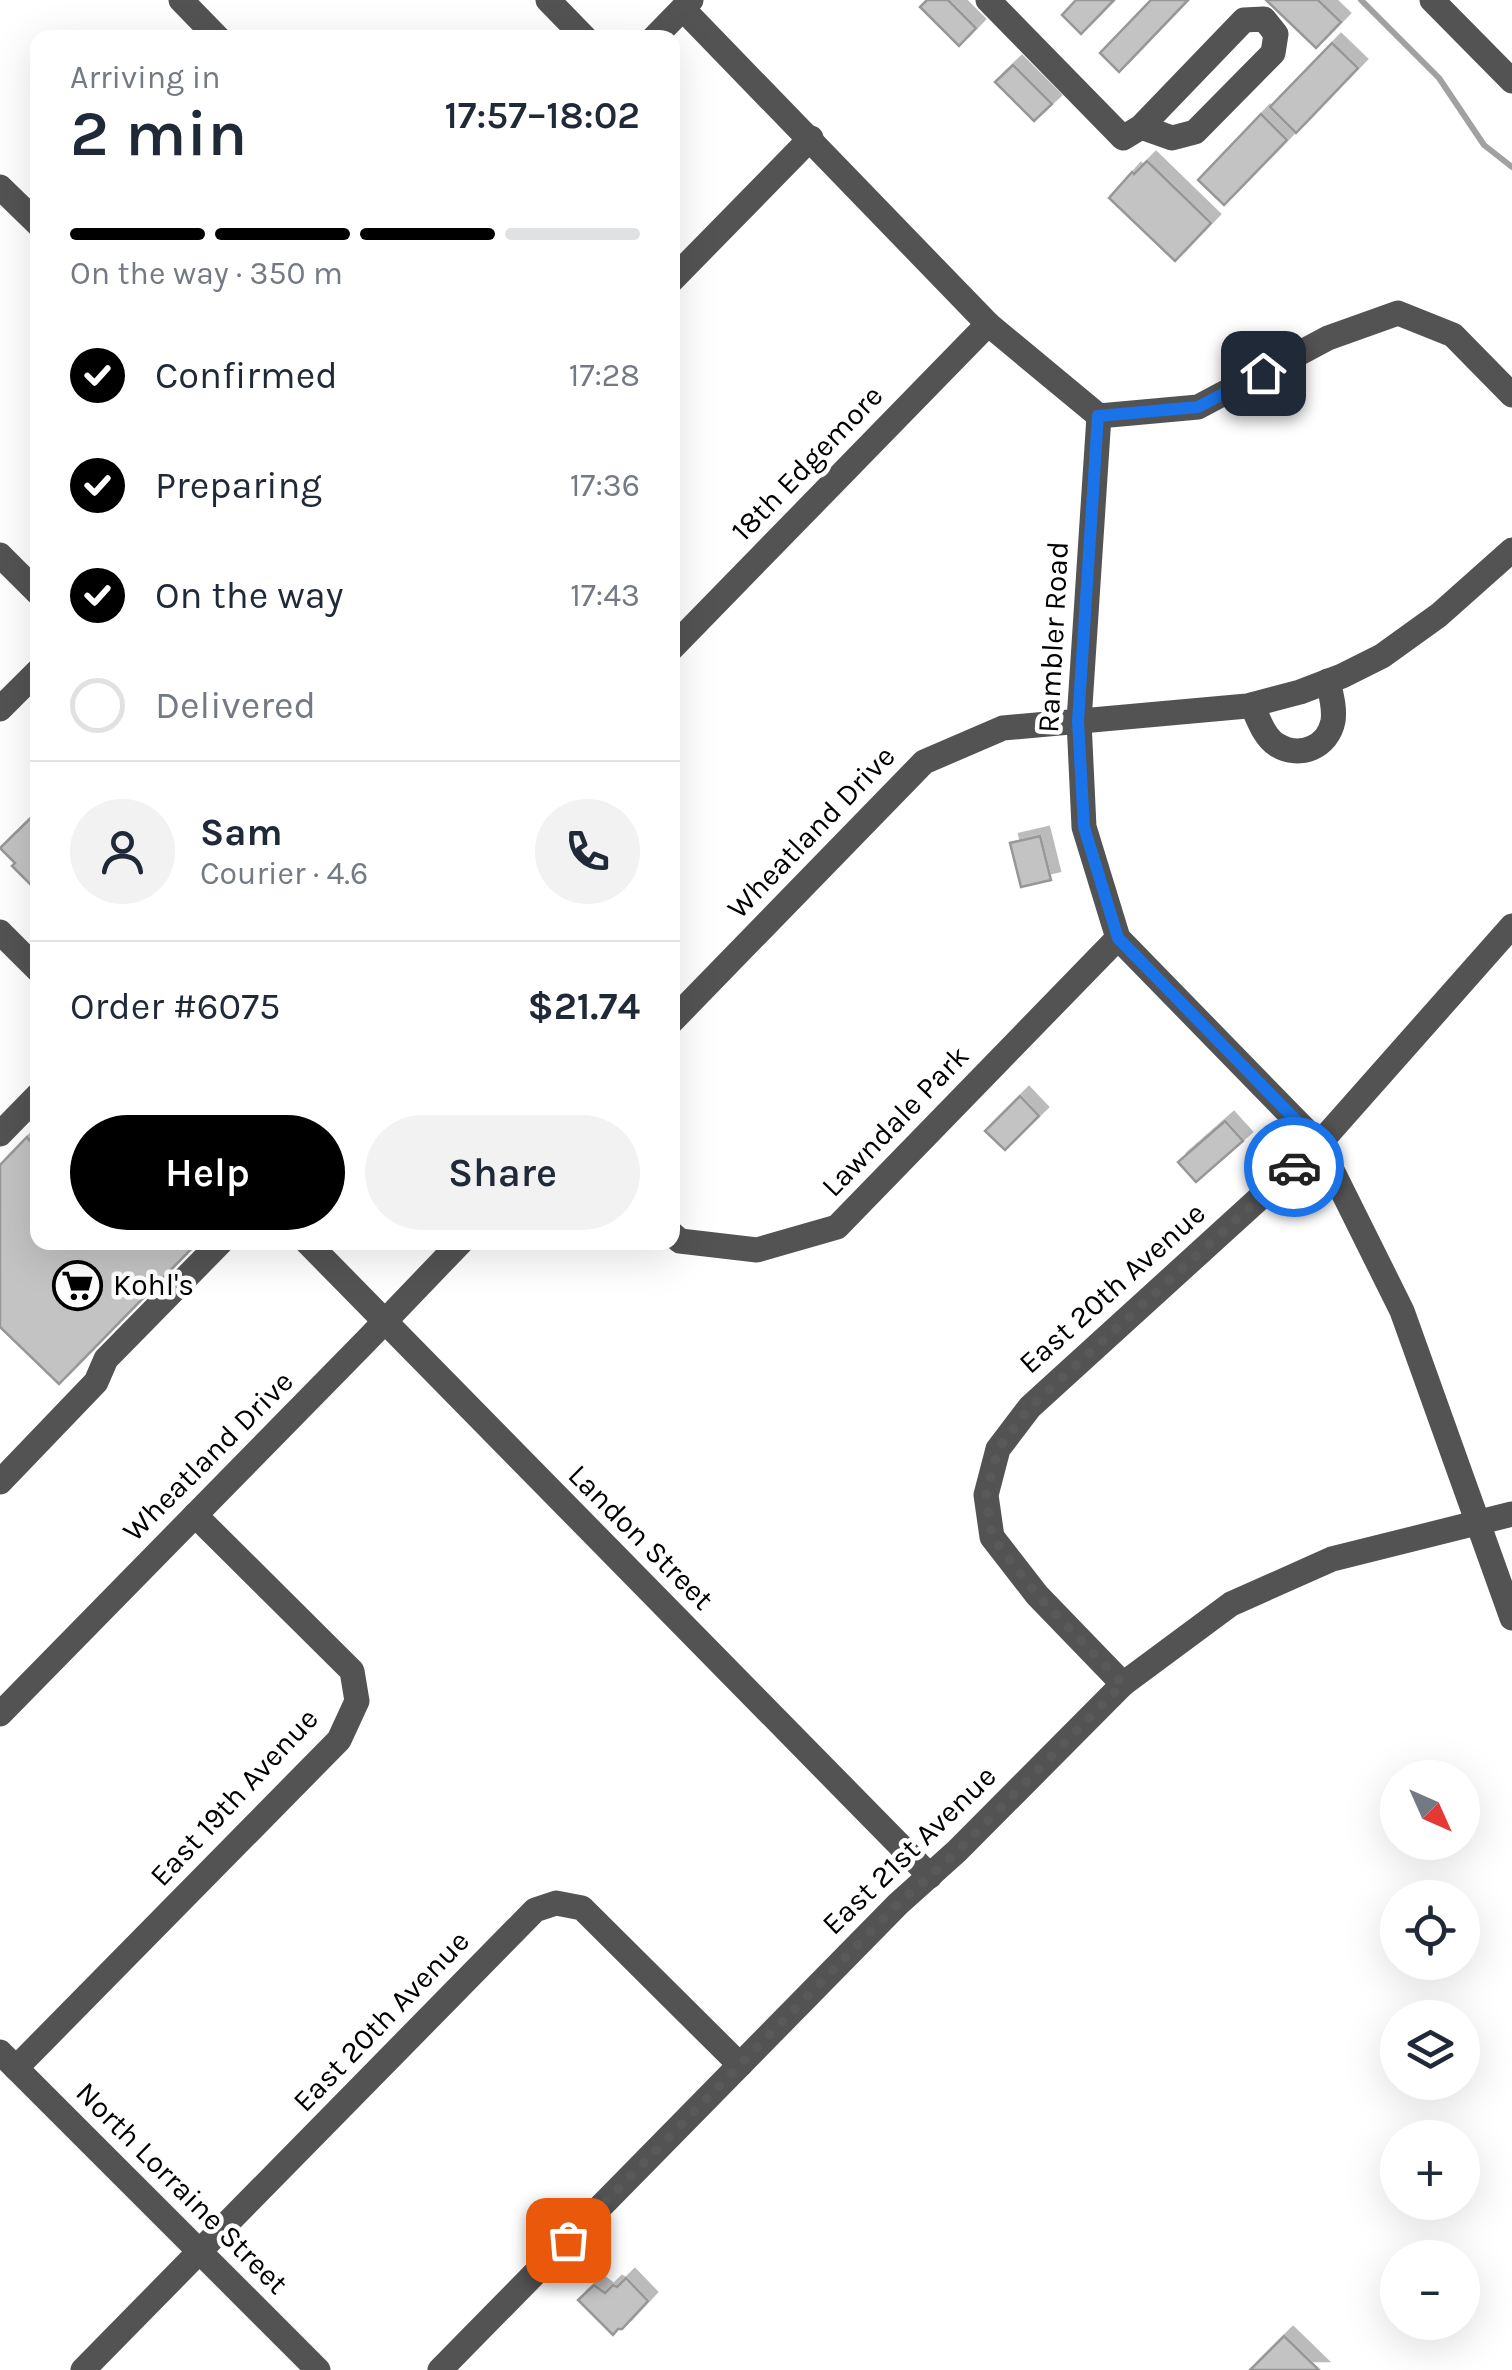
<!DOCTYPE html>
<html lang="en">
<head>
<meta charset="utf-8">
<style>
  body { margin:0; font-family:Karla,sans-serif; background:#f2f2f3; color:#1f2937; height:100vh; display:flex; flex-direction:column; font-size:38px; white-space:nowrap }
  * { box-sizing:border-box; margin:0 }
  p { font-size:32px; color:#747a83 }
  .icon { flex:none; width:55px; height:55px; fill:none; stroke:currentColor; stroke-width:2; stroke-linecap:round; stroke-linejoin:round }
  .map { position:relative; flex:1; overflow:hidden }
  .drawer { position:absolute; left:30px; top:30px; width:650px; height:1220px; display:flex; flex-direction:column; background:#fff; border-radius:20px; box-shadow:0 10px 40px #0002 }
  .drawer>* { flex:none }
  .needle { width:65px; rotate:135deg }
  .tools { position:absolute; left:1380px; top:1760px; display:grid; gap:20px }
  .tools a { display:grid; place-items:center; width:100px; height:100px; border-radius:50%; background:#fff; box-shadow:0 10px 40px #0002; font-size:50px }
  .pin { position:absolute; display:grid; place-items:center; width:85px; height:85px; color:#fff; margin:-42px; border-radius:20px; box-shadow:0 5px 15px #0006 }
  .courier { position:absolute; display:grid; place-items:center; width:100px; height:100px; margin:-50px; border:8px solid #1a73e8; border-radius:50%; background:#fff; color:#222; box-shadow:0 2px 12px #0007 }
  .overview em { font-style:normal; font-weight:600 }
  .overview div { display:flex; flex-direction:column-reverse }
  .overview { display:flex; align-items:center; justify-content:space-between; height:170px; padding:0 40px }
  h1 { font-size:65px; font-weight:600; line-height:75px }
  .bar { display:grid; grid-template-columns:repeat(4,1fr); gap:15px 10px; align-content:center; height:120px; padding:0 40px }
  .bar i { height:12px; border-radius:8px; background:#e0e1e3 }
  .bar .current { background:#000 }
  .bar p { grid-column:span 4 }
  .line { display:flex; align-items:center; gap:25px; padding:0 40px; border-top:2px solid #e0e1e3 }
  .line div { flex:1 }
  .round { display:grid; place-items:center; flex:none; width:105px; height:105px; border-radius:52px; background:#f2f2f3 }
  ol { padding:0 40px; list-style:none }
  li { display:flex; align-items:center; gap:30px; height:110px }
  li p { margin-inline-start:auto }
  li .icon { padding:10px; border-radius:50%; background:#000; color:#fff; stroke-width:4 }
  li:last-child { color:#747a83 }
  li i { width:55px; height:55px; border:5px solid #e0e1e3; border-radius:50% }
  .action { display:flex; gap:20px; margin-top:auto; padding:20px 40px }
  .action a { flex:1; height:115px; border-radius:60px; background:#000; color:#fff; font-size:40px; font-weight:600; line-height:115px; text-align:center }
  .action a+a { background:#f2f2f3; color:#1f2937 }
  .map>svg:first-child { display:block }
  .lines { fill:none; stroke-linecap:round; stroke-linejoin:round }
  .stream { stroke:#a1a1a1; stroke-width:6 }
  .building { fill:#c3c3c3; stroke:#979797; stroke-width:2.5; filter:url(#shadow) }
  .minor { stroke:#535353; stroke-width:25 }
  .done { stroke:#595959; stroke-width:10; stroke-dasharray:0 18 }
  .route { stroke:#1a73e8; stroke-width:12 }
  .labels { text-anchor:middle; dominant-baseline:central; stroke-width:9; stroke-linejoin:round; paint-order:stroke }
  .street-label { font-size:30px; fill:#000; stroke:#fff }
  .poi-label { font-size:30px; fill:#000; stroke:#fff; text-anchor:start }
</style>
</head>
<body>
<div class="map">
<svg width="1512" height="2370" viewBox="0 0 1512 2370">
  <defs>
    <filter id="shadow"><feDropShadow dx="9" dy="-9" stdDeviation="0" flood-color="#0004"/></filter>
  </defs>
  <rect width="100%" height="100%" fill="#fff"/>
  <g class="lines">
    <path class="stream" d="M1361,0L1439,78L1484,145L1512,167"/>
  </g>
  <g class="building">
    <path d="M927,0H948L976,28L959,46L920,7Z"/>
    <path d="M1076,0H1114L1081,34L1062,15Z"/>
    <path d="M1151,0H1188L1119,72L1100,53Z"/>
    <path d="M1266,0H1318L1341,22L1316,48Z"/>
    <path d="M1332,43L1358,68L1296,133L1270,107Z"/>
    <path d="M1013,65L1052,104L1034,121L995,82Z"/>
    <path d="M1261,114L1287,140L1224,205L1198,180Z"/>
    <path d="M1147,161L1211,223L1175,261L1109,198L1132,172L1134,174Z"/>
    <path d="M38,811V892L12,866L15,863L0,848Z"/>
    <path d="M1040,836L1051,880L1021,887L1010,843Z"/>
    <path d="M1020,1096L1039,1116L1005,1150L985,1131Z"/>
    <path d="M1225,1121L1243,1141L1196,1182L1178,1162Z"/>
    <path d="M38,1132V1242H198L59,1384L0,1327V1165L27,1137L29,1140Z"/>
    <path d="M626,2278L648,2301L622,2329H618L613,2335L578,2300L594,2285L605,2293L613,2285L617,2287Z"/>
    <path d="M1284,2336L1319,2370H1250Z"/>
  </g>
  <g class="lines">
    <g class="minor">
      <path d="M181,0L218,38"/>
      <path d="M548,0L585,38"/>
      <path d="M988,0L1123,138L1141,127L1244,20L1264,19L1276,34L1273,53L1195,132L1172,138L1141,127"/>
      <path d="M1432,0L1512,81"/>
      <path d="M683,9L988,324L1099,416"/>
      <path d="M654,38L691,0"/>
      <path d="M0,187L38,224"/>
      <path d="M672,280L811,138"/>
      <path d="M1099,416L1079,721L1084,827L1118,938L1319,1144L1402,1311L1512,1618"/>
      <path d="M1099,416L1198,407L1328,338L1398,313L1453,335L1512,395"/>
      <path d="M0,555L38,593"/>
      <path d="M672,648L988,324"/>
      <path d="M1252,705C1258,718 1264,737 1277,745C1300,759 1328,747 1333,721C1335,708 1331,694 1328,681"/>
      <path d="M0,709L38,671"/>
      <path d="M0,932L38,970"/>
      <path d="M672,1021L924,762L1003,728L1247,706L1300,692L1342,676L1382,656L1439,615L1512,550"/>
      <path d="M0,1134L38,1095"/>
      <path d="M672,1234L680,1241L757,1250L837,1227L1118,938"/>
      <path d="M307,1242L930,1876"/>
      <path d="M0,1482L96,1382L106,1359L221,1242"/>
      <path d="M1123,1684L1037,1595L992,1537L986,1495L998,1449L1030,1407L1319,1144L1512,926"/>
      <path d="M0,1714L367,1340L461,1242"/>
      <path d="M0,2052L318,2370"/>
      <path d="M16,2068L339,1740L357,1701L352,1671L195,1515"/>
      <path d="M83,2370L535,1910L556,1903L582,1908L740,2065"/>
      <path d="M440,2370L898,1904L957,1851L1123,1684L1231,1604L1332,1559L1512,1514"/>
    </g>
  </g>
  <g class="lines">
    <path class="done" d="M568,2240L898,1904L957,1852L1123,1684L1037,1595L992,1537L986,1495L998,1449L1030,1407L1294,1167"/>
    <path class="route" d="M1263,373L1198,407L1098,416L1078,721L1084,827L1118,938L1319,1144L1294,1167"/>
  </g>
  <defs>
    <symbol id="supermarket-ring" viewBox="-11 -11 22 22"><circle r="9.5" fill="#fff" stroke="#000" stroke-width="1.5"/><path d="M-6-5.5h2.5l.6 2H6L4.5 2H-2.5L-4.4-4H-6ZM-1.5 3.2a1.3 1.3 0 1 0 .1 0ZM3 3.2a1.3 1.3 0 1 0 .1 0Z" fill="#000"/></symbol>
  </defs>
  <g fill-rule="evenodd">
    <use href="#supermarket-ring" x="50" y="1258" width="55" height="55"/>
  </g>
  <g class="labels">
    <g class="street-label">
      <text transform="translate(807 463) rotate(-46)">18th Edgemore</text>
      <text transform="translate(1053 637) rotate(-87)">Rambler Road</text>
      <text transform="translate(811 832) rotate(-46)">Wheatland Drive</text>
      <text transform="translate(895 1121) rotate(-46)">Lawndale Park</text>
      <text transform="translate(1112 1288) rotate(-42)">East 20th Avenue</text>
      <text transform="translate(208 1456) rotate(-45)">Wheatland Drive</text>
      <text transform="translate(641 1537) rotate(45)">Landon Street</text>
      <text transform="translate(234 1797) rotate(-47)">East 19th Avenue</text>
      <text transform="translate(909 1850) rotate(-44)">East 21st Avenue</text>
      <text transform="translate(381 2021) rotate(-46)">East 20th Avenue</text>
      <text transform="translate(182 2188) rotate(45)">North Lorraine Street</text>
    </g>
    <g class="poi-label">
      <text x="113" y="1285">Kohl's</text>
    </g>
  </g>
</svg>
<div class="tools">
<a><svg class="needle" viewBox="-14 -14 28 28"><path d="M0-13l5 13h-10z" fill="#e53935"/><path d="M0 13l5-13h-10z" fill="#747a83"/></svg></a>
<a><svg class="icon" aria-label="locate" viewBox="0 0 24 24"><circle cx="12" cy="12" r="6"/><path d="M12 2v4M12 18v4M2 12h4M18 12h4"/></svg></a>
<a><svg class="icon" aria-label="layers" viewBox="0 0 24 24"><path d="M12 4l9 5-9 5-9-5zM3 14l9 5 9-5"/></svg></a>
<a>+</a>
<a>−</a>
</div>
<div class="pin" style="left:568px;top:2240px;background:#ea580c"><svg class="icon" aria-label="bag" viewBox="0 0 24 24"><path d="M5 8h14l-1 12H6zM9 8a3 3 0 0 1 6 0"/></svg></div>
<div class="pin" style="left:1263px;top:373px;background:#1f2937"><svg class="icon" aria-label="home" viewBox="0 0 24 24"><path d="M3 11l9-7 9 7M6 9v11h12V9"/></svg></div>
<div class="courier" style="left:1294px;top:1167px"><svg class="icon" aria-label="car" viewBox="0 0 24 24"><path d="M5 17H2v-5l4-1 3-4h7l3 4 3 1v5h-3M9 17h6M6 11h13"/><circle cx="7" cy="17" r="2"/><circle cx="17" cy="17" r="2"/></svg></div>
<section class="drawer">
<div class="overview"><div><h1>2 min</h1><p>Arriving in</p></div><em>17:57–18:02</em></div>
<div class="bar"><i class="current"></i><i class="current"></i><i class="current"></i><i></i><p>On the way · 350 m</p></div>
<ol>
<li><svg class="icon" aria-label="check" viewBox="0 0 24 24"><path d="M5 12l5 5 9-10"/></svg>Confirmed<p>17:28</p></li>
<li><svg class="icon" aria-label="check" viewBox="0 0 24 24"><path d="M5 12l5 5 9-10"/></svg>Preparing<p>17:36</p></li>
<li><svg class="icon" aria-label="check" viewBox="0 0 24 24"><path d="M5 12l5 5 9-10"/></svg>On the way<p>17:43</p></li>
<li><i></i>Delivered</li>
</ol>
<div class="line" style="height:180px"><a class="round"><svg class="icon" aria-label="person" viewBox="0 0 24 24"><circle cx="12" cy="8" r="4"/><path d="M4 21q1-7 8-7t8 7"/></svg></a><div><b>Sam</b><p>Courier · 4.6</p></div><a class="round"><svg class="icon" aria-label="phone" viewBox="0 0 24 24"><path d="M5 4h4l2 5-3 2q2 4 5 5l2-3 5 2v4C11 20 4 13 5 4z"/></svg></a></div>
<div class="line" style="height:130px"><div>Order #6075</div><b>$21.74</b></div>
<div class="action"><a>Help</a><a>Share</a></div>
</section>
</div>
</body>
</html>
